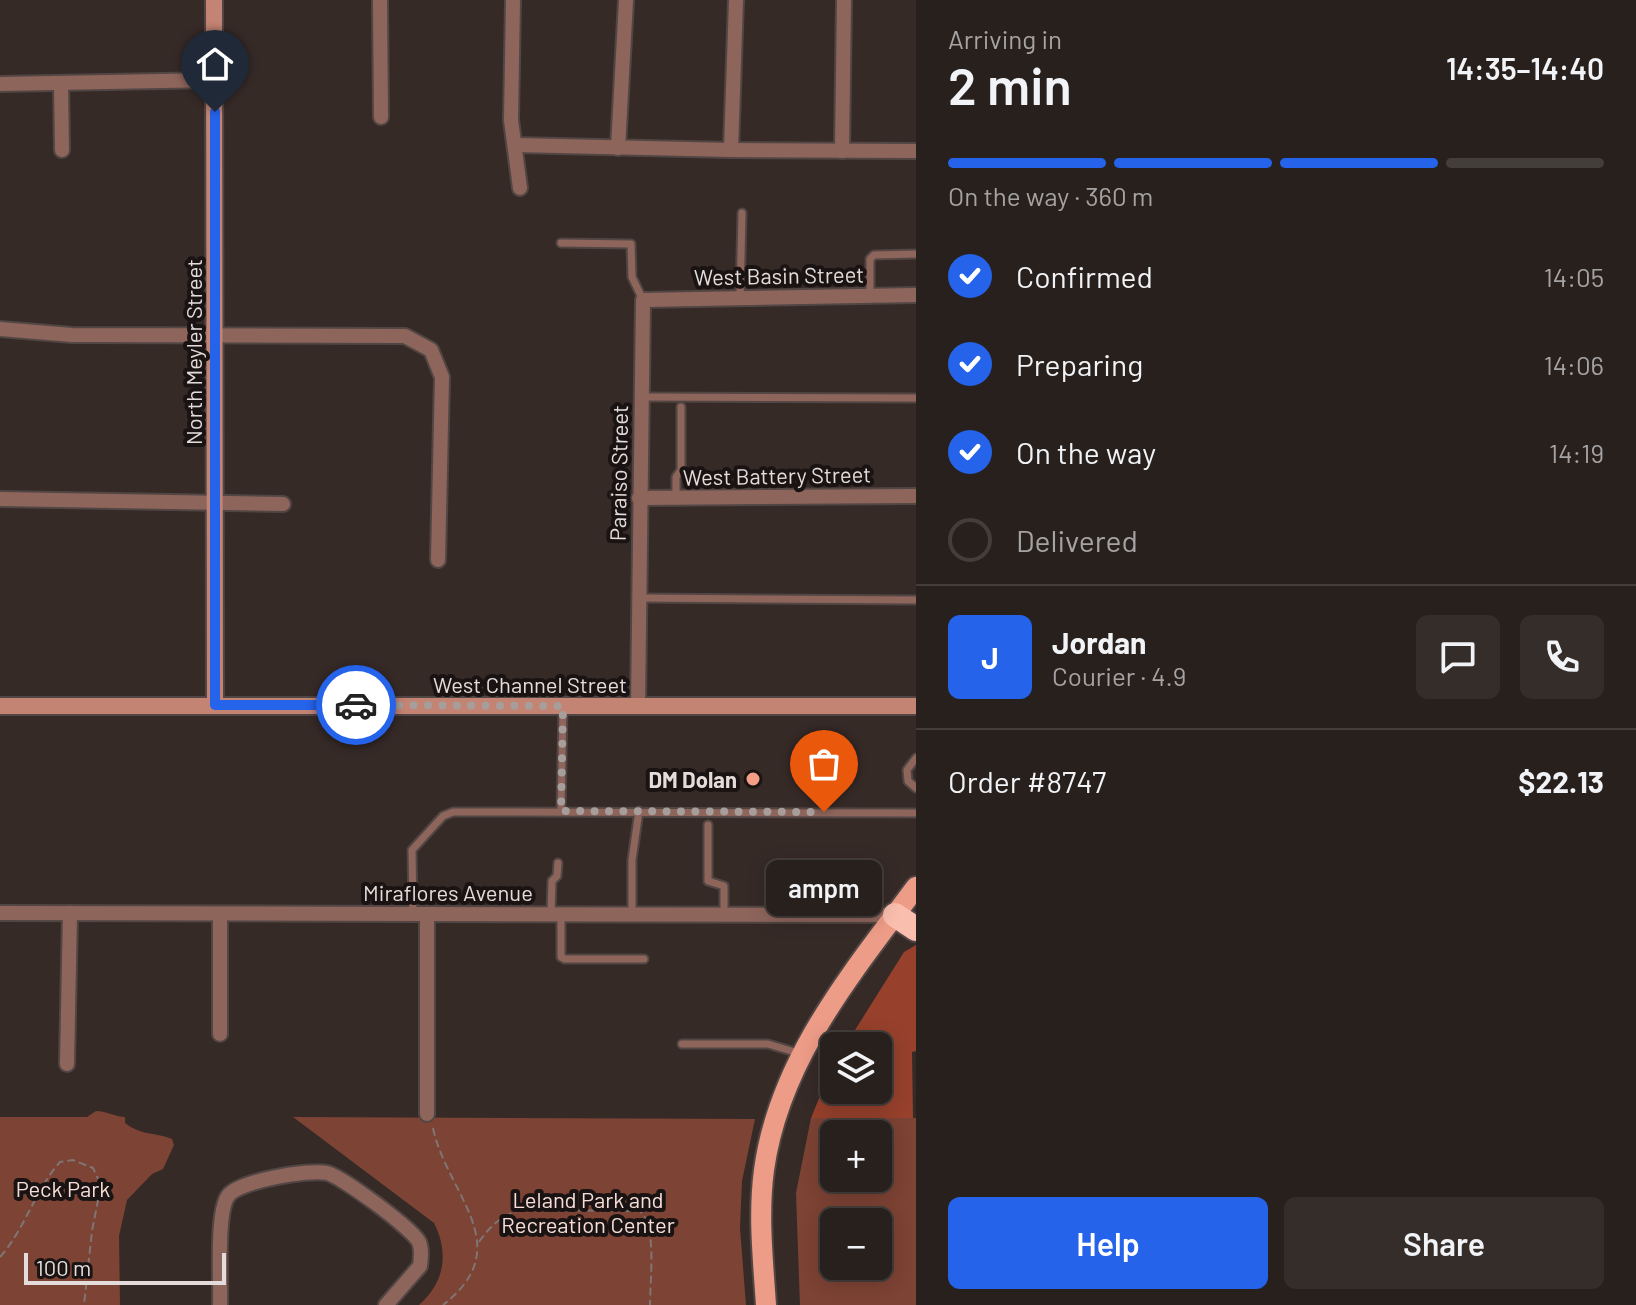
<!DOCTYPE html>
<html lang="en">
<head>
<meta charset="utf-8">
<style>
  body { margin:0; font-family:Barlow,sans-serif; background:#342d2a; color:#f1f3f6; height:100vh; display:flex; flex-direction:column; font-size:30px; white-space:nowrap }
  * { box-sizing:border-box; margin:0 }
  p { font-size:26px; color:#a5a3a4 }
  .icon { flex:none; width:44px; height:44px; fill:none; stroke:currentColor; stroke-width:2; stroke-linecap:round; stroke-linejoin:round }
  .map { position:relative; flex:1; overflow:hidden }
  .details { display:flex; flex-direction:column; background:#28201d; width:720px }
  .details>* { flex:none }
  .controls { position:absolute; left:820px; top:1032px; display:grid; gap:16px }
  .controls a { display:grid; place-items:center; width:72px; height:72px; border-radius:12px; background:#28201d; box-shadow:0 4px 20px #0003,0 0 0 2px #443e3b; font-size:40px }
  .scale { position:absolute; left:24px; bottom:20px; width:202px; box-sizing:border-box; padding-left:8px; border:4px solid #e4dcda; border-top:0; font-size:22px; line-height:28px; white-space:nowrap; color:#e4dcda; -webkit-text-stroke:6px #191413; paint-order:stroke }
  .pin { position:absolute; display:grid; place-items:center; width:68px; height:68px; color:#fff; margin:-82px -34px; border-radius:50% 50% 50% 0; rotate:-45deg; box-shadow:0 0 8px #0007 }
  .pin .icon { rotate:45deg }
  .courier { position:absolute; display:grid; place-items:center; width:80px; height:80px; margin:-40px; border:6px solid #2563eb; border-radius:50%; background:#fff; color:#222; box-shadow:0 2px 10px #0007 }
  .bubble { position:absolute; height:56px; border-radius:12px; background:#28201d; box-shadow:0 4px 20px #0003,0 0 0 2px #443e3b; font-size:26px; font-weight:600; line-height:56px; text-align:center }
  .overview em { font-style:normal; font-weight:600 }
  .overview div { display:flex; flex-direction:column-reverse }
  .overview { display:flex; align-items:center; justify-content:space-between; height:136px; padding:0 32px }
  h1 { font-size:52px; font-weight:600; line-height:60px }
  .bar { display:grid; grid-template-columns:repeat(4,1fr); gap:12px 8px; align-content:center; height:96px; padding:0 32px }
  .bar i { height:10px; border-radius:6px; background:#443e3b }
  .bar .active { background:#2563eb }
  .bar p { grid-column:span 4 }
  .line { display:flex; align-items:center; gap:20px; padding:0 32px; border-top:2px solid #443e3b }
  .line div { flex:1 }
  .round { display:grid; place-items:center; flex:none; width:84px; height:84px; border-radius:12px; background:#342d2a }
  ol { padding:0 32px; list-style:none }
  li { display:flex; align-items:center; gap:24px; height:88px }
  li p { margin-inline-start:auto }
  li .icon { padding:8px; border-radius:50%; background:#2563eb; color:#fff; stroke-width:4 }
  li:last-child { color:#a5a3a4 }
  li i { width:44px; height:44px; border:4px solid #443e3b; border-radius:50% }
  .primary-button { display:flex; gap:16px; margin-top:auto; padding:16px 32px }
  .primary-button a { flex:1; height:92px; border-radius:12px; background:#2563eb; color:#fff; font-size:32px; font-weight:600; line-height:92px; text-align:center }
  .primary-button a+a { background:#342d2a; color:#f1f3f6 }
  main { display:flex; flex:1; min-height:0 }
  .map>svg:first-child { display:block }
  .green { fill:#7d4334; fill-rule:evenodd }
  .forest { fill:#97412c }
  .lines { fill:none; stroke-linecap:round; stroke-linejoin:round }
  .lane-casing { stroke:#524644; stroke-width:11 }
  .street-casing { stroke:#524644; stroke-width:18 }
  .secondary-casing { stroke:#524644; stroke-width:20 }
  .primary-casing { stroke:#524644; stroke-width:24 }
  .highway-casing { stroke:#524644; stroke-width:28 }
  .path { stroke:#807573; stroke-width:2; stroke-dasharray:8 4; stroke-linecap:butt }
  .lane { stroke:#8e655b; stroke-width:7 }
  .street { stroke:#8e655b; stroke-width:14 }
  .secondary { stroke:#c48474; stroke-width:16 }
  .primary { stroke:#ed9c87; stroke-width:20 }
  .highway { stroke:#fabeae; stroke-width:24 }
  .done { stroke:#a79e9b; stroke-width:8; stroke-dasharray:0 14.4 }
  .route { stroke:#2563eb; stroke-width:10 }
  .poi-dot { fill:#f49e88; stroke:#191413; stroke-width:3 }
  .labels { text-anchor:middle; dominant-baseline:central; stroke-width:8; stroke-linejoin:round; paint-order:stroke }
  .street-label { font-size:22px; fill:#e4dcda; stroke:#191413 }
  .poi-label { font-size:22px; font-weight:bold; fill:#e4dcda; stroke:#191413; text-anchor:end }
  .park-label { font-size:22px; fill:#f7ddd6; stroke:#191413 }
</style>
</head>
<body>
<main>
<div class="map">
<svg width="916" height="1305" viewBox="0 0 916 1305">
  <rect width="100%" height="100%" fill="#362a27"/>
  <g class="green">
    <path d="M96,1111C107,1111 115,1117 125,1117V1123C142,1136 155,1132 172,1139L174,1145L163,1169L152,1174L127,1200L119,1236L120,1305H0V1117H87Z"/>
    <path d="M293,1117L755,1119L742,1181L740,1228L746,1305H419C445,1282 449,1253 434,1223Z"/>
    <path d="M811,1118H916V1305H800L796,1193ZM878,1134V1178H834V1134ZM878,1222V1266H834V1222Z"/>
  </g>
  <path class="forest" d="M916,945V1051L912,1052L913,1118H811L834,1062V1090H878V1046H845L904,952Z"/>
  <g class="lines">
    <defs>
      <g id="lane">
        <path d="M561,243L631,244L632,277L643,300"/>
        <path d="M870,296V259L874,255L916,254"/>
        <path d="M740,298L742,213"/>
        <path d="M642,397L916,398"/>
        <path d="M676,498V477L681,470V407"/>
        <path d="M640,598L916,600"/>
        <path d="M916,758L907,770L908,781L916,788"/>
        <path d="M561,811L563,708"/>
        <path d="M708,825V881L724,886V915"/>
        <path d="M413,914L412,850L443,816L453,812L916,813"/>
        <path d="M551,914L552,881L557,876L558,863"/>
        <path d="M561,914V957L565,959H644"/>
        <path d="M632,915V860L639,811"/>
        <path d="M682,1044H768L798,1053"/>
      </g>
      <g id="street">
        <path d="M380,0L381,117"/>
        <path d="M513,0L511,120L520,188"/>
        <path d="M61,83L62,150"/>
        <path d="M0,84L215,80"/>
        <path d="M516,145L731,150L916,151"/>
        <path d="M618,148L626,0"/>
        <path d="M731,150L736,0"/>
        <path d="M842,151L844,0"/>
        <path d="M0,329L72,335L405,336L431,350L442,377L438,560"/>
        <path d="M639,498L916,496"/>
        <path d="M0,499L283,504"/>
        <path d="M638,706L643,300L916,295"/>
        <path d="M0,913L895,915"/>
        <path d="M220,914V1034"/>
        <path d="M427,914V1114"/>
        <path d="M67,1064L70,913"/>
        <path d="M220,1305C221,1282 216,1213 228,1196C238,1181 309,1169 327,1173C341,1176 413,1229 419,1242C422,1249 421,1259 420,1266L386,1305"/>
      </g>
      <g id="secondary">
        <path d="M214,0L215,705"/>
        <path d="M0,706H916"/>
      </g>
      <path id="primary" d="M766,1305C763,1260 758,1215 764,1170C779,1060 852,973 916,887"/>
      <path id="highway" d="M895,915L916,929"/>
    </defs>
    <use href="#lane" class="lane-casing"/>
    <use href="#street" class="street-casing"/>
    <use href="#secondary" class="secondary-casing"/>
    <use href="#primary" class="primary-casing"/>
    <use href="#highway" class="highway-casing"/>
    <g class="path">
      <path d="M433,1128C447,1195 519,1246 443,1305"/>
      <path d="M479,1242C490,1226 501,1216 520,1210L640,1211C657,1227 650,1280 650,1305"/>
      <path d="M0,1257C25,1229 35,1190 60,1162L73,1160L93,1168L101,1185L92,1231L84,1305"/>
    </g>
    <use href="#lane" class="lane"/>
    <use href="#street" class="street"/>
    <use href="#secondary" class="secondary"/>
    <use href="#primary" class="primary"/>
    <use href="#highway" class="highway"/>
  </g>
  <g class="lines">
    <path class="done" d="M356,705L563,706L561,811L824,812"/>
    <path class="route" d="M215,112V705H356"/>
  </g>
  <circle class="poi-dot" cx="753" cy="779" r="8"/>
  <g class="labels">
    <g class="street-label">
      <text transform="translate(779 275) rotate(-1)">West Basin Street</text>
      <text transform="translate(193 352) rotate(-90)">North Meyler Street</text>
      <text transform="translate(618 473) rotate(-89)">Paraiso Street</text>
      <text transform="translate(777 475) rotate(-1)">West Battery Street</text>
      <text x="530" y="684">West Channel Street</text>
      <text x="448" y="892">Miraflores Avenue</text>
    </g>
    <g class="poi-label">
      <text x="737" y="779">DM Dolan</text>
    </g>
    <g class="park-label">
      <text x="63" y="1188">Peck Park</text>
      <text x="588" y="1199">Leland Park and<tspan x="588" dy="25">Recreation Center</tspan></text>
    </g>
  </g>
</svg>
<div class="controls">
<a><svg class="icon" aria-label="layers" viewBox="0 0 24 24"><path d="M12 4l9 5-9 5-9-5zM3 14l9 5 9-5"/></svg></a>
<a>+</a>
<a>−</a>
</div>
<div class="scale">100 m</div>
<div class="pin" style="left:824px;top:812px;background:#ea580c"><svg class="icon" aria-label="bag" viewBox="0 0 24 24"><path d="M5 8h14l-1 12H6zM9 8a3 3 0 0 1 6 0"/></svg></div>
<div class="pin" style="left:215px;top:112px;background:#1f2937"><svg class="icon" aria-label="home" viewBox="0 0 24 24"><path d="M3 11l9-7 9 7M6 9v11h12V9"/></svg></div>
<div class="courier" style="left:356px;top:705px"><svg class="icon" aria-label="car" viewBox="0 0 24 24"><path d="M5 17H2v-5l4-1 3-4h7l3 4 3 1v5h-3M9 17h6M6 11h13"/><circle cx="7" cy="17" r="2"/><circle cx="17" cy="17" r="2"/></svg></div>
<div class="bubble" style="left:766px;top:860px;width:116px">ampm</div>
</div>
<section class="details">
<div class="overview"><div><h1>2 min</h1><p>Arriving in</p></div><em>14:35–14:40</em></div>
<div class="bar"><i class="active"></i><i class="active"></i><i class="active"></i><i></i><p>On the way · 360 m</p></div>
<ol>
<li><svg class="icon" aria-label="check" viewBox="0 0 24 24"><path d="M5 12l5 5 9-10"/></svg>Confirmed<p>14:05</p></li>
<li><svg class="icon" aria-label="check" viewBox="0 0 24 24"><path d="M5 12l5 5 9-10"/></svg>Preparing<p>14:06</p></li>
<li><svg class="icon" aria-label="check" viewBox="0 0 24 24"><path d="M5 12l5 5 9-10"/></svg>On the way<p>14:19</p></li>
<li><i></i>Delivered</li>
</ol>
<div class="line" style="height:144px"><b class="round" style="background:#2563eb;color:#fff">J</b><div><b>Jordan</b><p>Courier · 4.9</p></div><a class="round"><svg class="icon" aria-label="chat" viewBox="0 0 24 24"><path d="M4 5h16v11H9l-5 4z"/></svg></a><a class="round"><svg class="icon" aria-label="phone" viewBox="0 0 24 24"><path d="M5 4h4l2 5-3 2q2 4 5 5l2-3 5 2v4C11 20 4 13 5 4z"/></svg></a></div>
<div class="line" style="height:104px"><div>Order #8747</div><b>$22.13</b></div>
<div class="primary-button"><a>Help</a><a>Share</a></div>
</section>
</main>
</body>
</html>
